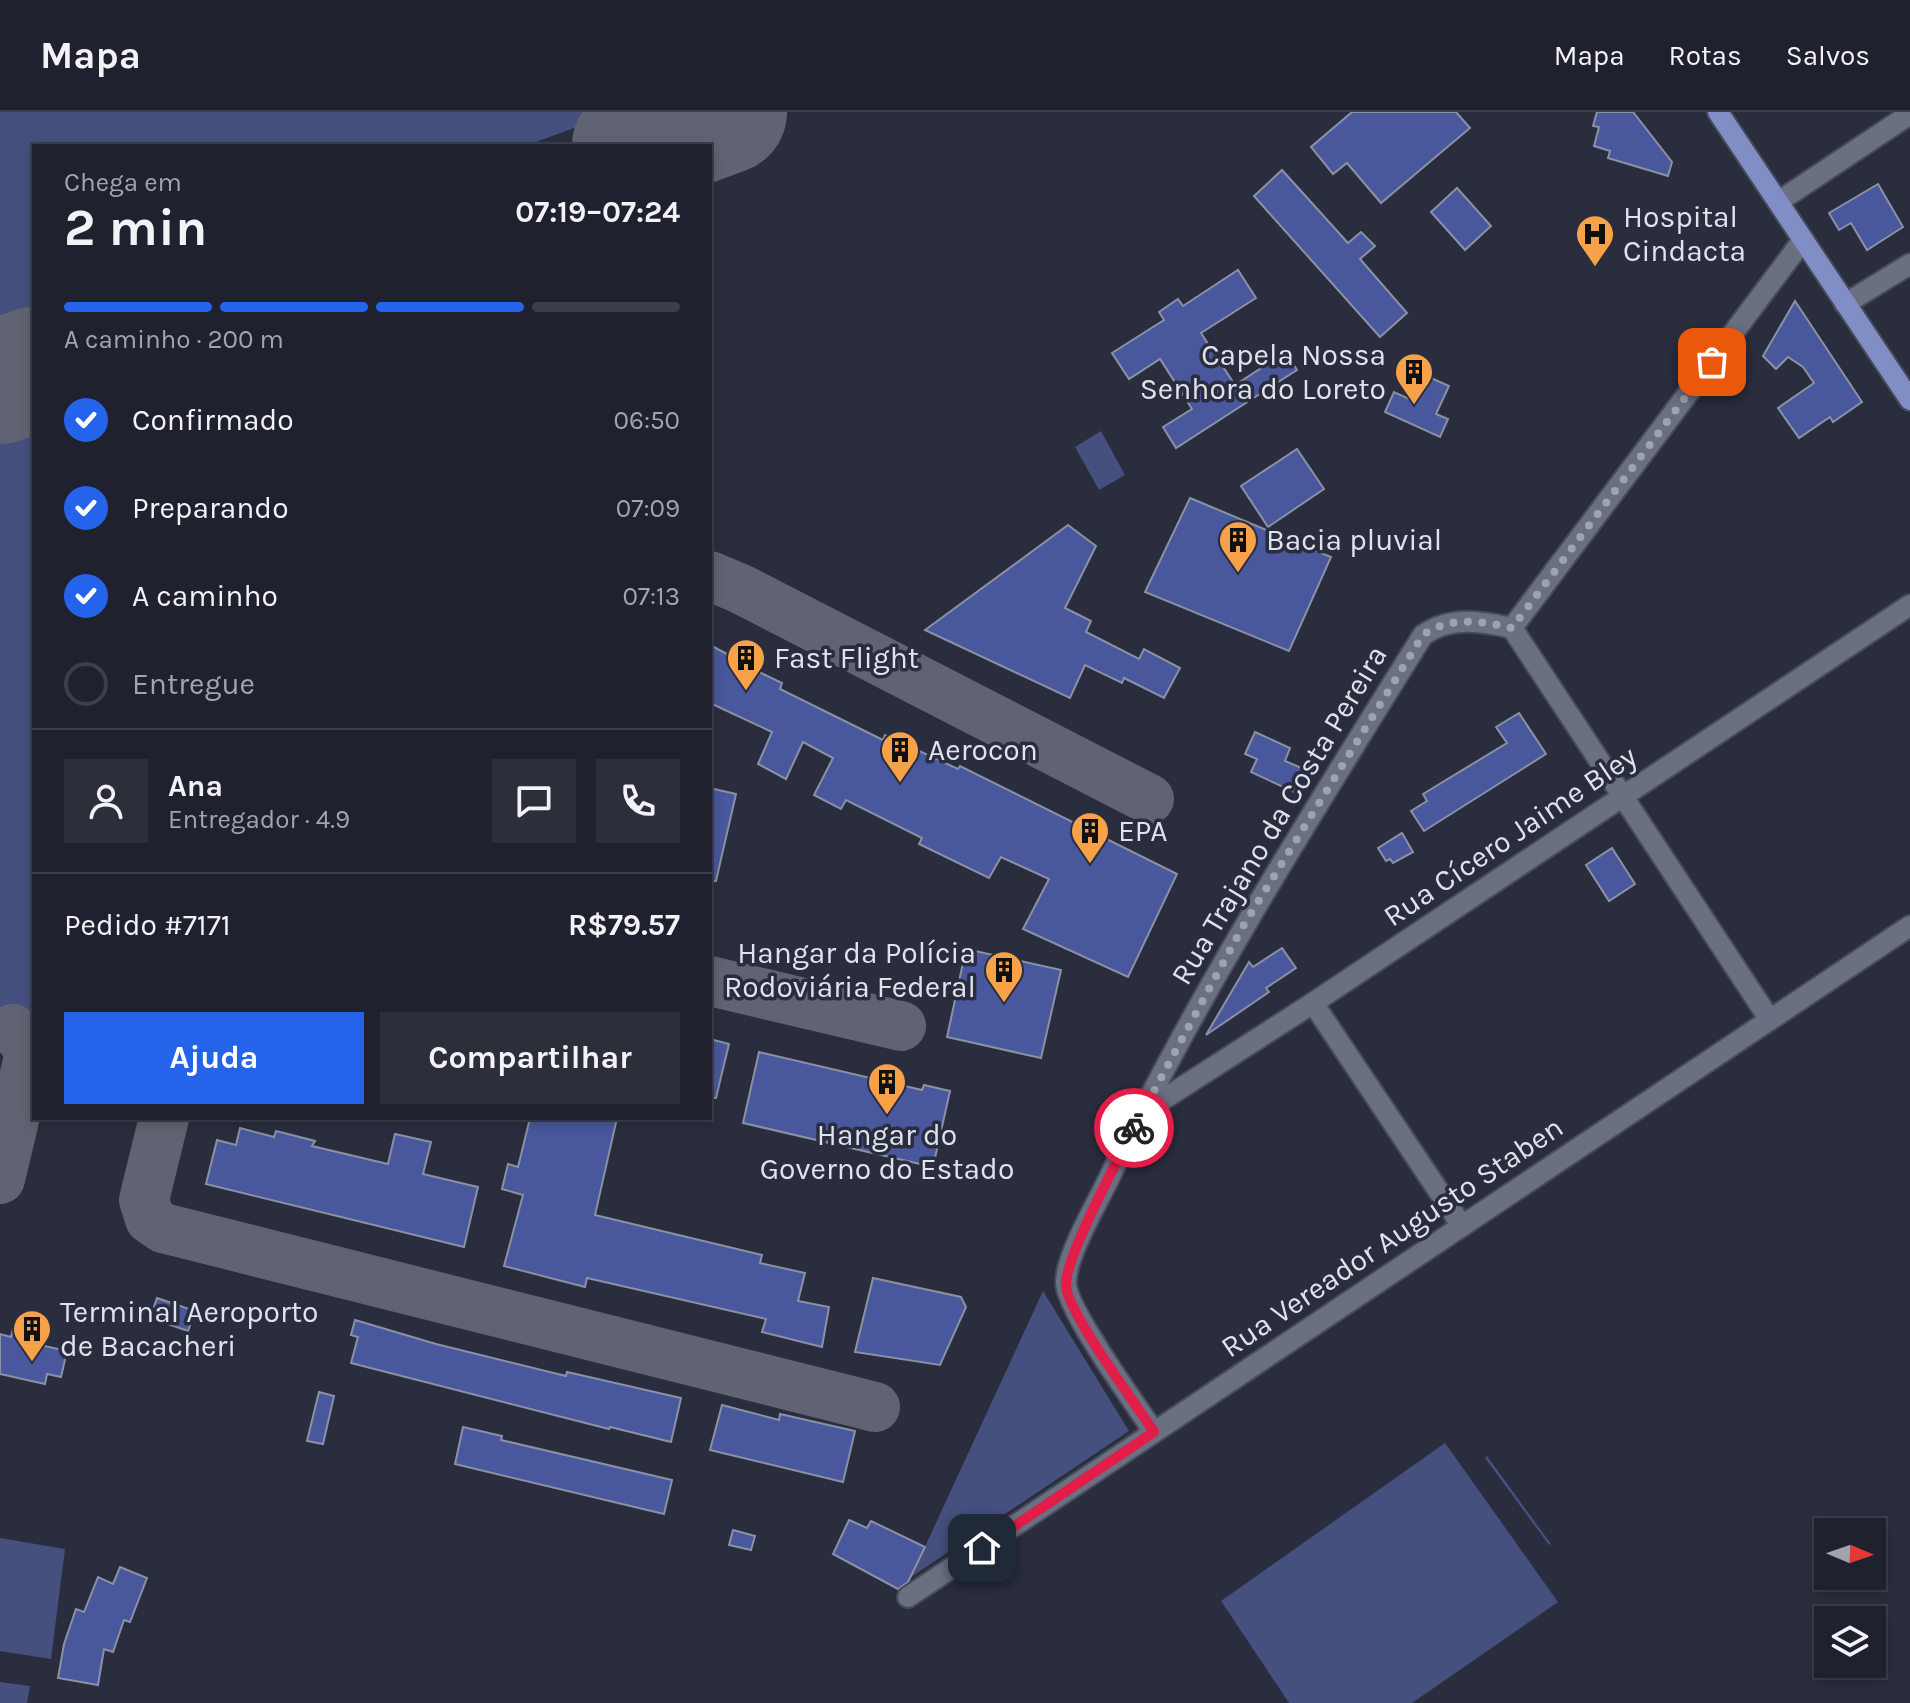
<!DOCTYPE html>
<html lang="pt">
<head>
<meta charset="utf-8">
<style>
  body { margin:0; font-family:Karla,sans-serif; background:#2c2f3a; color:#f1f3f6; height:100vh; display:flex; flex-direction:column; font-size:30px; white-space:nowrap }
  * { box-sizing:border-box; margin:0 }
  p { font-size:26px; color:#a1a4aa }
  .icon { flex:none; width:44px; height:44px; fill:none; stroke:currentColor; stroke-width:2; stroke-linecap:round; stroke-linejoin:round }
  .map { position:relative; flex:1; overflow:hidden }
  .sheet { position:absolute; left:32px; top:32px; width:680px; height:976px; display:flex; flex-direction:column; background:#1f222e; border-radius:0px; box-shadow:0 4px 12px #0003,0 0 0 2px #3c3f4a }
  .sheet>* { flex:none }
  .needle { width:52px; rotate:92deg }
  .fabs { position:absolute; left:1814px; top:1406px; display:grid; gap:16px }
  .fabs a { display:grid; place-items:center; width:72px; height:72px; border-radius:0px; background:#1f222e; box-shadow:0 4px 12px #0003,0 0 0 2px #3c3f4a; font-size:40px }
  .pin { position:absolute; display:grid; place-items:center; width:68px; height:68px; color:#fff; margin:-34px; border-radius:16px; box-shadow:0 4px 12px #0006 }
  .courier { position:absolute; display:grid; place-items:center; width:80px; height:80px; margin:-40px; border:6px solid #e11d48; border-radius:50%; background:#fff; color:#222; box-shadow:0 2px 10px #0007 }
  .overview em { font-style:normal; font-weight:700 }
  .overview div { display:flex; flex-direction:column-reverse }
  .overview { display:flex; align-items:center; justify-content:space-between; height:136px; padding:0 32px }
  h1 { font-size:52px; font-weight:700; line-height:60px }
  .bar { display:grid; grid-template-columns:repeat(4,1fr); gap:12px 8px; align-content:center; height:96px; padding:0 32px }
  .bar i { height:10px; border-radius:6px; background:#3c3f4a }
  .bar .current { background:#2563eb }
  .bar p { grid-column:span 4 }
  .line { display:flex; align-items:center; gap:20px; padding:0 32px; border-top:2px solid #3c3f4a }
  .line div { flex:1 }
  .round { display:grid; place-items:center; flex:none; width:84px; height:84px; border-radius:0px; background:#2c2f3a }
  ol { padding:0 32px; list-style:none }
  li { display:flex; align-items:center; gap:24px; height:88px }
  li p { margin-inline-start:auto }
  li .icon { padding:8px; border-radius:50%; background:#2563eb; color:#fff; stroke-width:4 }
  li:last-child { color:#a1a4aa }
  li i { width:44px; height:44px; border:4px solid #3c3f4a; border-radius:50% }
  .action { display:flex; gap:16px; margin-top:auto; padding:16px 32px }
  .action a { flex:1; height:92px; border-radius:0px; background:#2563eb; color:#fff; font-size:32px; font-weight:700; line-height:92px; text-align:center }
  .action a+a { background:#2c2f3a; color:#f1f3f6 }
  header { display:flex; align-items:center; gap:48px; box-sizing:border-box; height:112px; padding:0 40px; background:#1f222e; border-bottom:2px solid #3c3f4a }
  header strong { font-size:38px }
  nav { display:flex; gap:44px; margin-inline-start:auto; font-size:28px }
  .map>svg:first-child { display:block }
  .green { fill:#46507e }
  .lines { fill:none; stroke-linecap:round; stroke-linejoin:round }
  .taxiway { stroke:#606472; stroke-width:50 }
  .runway { stroke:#606472; stroke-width:124 }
  .building { fill:#49579d; stroke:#8b91a5; stroke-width:2 }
  .minor-casing { stroke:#474b58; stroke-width:24 }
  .major-casing { stroke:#474b58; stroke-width:24 }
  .minor { stroke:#6a6f82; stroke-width:20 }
  .major { stroke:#818ec6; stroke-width:20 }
  .done { stroke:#9fa3af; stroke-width:8; stroke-dasharray:0 14.4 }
  .route { stroke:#e11d48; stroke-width:10 }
  .labels { text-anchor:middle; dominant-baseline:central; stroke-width:7; stroke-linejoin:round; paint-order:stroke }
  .poi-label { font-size:30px; fill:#dfe3ed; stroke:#292d3d; text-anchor:start }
  .street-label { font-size:30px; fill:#dfe3ed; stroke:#292d3d }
</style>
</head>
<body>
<header>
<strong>Mapa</strong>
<nav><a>Mapa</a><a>Rotas</a><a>Salvos</a></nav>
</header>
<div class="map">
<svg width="1910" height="1591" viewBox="0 0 1910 1591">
  <rect width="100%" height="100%" fill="#292d3d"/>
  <g class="green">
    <path d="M0,0H618L525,34H34V213L0,225Z"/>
    <path d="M34,305V904L0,896V319Z"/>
    <path d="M1101,319L1125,363L1099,378L1075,335Z"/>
    <path d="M1043,1179L1129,1319L911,1465Z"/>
    <path d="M1445,1331L1558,1490L1412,1591H1289L1221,1489Z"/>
    <path d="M1487,1344L1551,1432L1549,1433L1485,1346Z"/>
    <path d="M0,1426L65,1437L51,1547L0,1539Z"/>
    <path d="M0,1570L30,1574L27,1591H0Z"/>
  </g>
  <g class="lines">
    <g class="taxiway">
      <path d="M710,464L741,477L1149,687"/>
      <path d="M710,869L901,914"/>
      <path d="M164,1006L144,1088L150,1107L163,1116L875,1295"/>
      <path d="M0,1067L29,945L25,931L13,917"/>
    </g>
    <g class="runway">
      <path d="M634,34L725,0"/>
      <path d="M0,270L34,257"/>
    </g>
  </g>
  <g class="building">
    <path d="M1352,0H1456L1470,16L1381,91L1347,51L1333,62L1311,35Z"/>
    <path d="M1597,0H1633L1672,50L1668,64L1608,46L1610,39L1594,34L1599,15L1593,14Z"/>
    <path d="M1282,58L1348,131L1361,120L1375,134L1360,147L1407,201L1380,225L1254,84Z"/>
    <path d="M1878,72L1903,115L1867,138L1851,111L1839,118L1829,101Z"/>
    <path d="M1457,76L1491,114L1465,138L1431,100Z"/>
    <path d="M1238,158L1256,186L1201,221L1235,273L1286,240L1297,258L1176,336L1163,315L1192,297L1160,247L1129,267L1112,241L1164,208L1159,200L1178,187L1183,194Z"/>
    <path d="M1795,189L1862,290L1833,310L1830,305L1799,326L1778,296L1814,271L1803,255L1788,245L1776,257L1763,244Z"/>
    <path d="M1420,261L1449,274L1436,302L1448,307L1440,325L1385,300L1394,280L1409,287Z"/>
    <path d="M1297,337L1324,377L1268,415L1241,374Z"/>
    <path d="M1190,386L1331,445L1289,539L1145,480Z"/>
    <path d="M1068,413L1096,434L1065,496L1091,509L1086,520L1139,547L1144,537L1180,556L1164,586L1124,566L1122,571L1085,553L1070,586L925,518Z"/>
    <path d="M710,533L729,543L728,545L782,571L780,577L883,628L885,623L958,657L960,654L1177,762L1128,865L1023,817L1049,767L1001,745L989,766L919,732L922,726L846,688L841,697L814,683L833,646L803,630L786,667L758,652L772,620L710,591Z"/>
    <path d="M1519,601L1546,642L1424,719L1411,699L1427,689L1423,682L1507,631L1496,615Z"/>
    <path d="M1255,620L1290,636L1285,649L1304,657L1294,680L1251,660L1257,647L1245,642Z"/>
    <path d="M710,676L736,682L716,769H710Z"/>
    <path d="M1402,721L1413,740L1393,751L1390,747L1386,749L1378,736Z"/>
    <path d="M1612,736L1635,772L1609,789L1586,753Z"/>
    <path d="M1282,836L1296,856L1266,876L1269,880L1206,923L1249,850L1253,855Z"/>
    <path d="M966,837L1061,858L1041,946L947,925Z"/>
    <path d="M710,927L729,932L716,986H710Z"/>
    <path d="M759,940L922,978L924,973L950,979L933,1055L743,1011Z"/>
    <path d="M530,1006H617L595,1103L762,1143L760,1151L805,1161L798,1189L829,1195L822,1235L762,1220L766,1207L587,1166L585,1175L504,1154L523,1083L502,1077L508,1052L518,1055Z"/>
    <path d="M240,1016L274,1025L276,1019L315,1029L312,1034L388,1052L395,1022L431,1030L423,1062L478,1075L464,1135L206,1072L217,1028L236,1033Z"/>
    <path d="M873,1166L961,1185L966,1195L940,1253L855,1240Z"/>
    <path d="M157,1186L195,1199L188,1219L150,1206Z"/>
    <path d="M355,1208L436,1232L566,1264L567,1260L681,1286L671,1330L610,1315L609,1317L351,1251L358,1225L351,1223Z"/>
    <path d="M13,1217L42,1223L40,1233L67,1239L61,1265L47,1262L45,1272L0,1262V1222L11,1225Z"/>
    <path d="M319,1280L334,1284L323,1332L307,1329Z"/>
    <path d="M722,1293L779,1308L780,1302L855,1319L843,1370L710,1338Z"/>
    <path d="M463,1315L502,1324L501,1328L672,1368L664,1402L455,1352Z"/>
    <path d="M849,1408L867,1416L871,1409L925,1435L908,1470L898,1477L833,1442Z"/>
    <path d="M733,1418L755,1424L751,1438L729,1433Z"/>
    <path d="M120,1455L147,1466L130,1510L124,1508L113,1540L104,1537L98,1573L58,1566L64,1532L76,1497L84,1500L98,1465L113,1472Z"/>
  </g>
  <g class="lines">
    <defs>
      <g id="minor">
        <path d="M1778,90L1910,2"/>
        <path d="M1845,192L1910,152"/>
        <path d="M1512,516L1803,128"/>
        <path d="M1512,516L1770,908"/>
        <path d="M1313,891L1462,1114"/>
        <path d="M1142,1001L1313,891L1910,493"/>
        <path d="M1154,1320C1136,1293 1065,1196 1066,1170C1066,1143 1098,1090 1110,1064C1201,876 1313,700 1423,523C1450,504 1482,509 1512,516"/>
        <path d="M908,1485L1910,814"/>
      </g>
      <path id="major" d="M1718,0L1910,288"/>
    </defs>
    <use href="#minor" class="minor-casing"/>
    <use href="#major" class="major-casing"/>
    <use href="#minor" class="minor"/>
    <use href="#major" class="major"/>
  </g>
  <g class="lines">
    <path class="done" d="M1134,1016L1242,816L1423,523C1450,504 1482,509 1512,516L1712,250"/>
    <path class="route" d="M982,1436L1154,1320C1136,1292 1068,1201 1066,1174C1064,1147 1119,1046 1134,1016"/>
  </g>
  <defs>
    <symbol id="hospital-pin" viewBox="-11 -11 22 30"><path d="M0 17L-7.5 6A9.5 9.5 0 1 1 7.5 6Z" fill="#f7a149" stroke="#292d3d"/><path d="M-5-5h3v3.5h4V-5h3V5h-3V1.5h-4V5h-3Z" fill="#111"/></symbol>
    <symbol id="building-pin" viewBox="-11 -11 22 30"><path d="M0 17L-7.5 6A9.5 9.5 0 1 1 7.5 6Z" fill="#f7a149" stroke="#292d3d"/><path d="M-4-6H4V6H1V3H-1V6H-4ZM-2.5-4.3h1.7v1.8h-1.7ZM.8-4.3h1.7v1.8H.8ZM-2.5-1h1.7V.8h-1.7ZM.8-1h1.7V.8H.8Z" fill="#111"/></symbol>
  </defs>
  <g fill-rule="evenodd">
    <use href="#hospital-pin" x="1573" y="100" width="44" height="60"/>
    <use href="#building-pin" x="1392" y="238" width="44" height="60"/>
    <use href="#building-pin" x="1216" y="406" width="44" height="60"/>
    <use href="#building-pin" x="724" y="524" width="44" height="60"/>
    <use href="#building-pin" x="878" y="616" width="44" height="60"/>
    <use href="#building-pin" x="1068" y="697" width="44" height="60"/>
    <use href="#building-pin" x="982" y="836" width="44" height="60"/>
    <use href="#building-pin" x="865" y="948" width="44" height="60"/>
    <use href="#building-pin" x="10" y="1195" width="44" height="60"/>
  </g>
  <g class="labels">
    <g class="poi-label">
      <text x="1623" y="105">Hospital<tspan x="1623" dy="34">Cindacta</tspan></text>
      <text x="1386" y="243" text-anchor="end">Capela Nossa<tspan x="1386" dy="34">Senhora do Loreto</tspan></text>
      <text x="1266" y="428">Bacia pluvial</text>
      <text x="774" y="546">Fast Flight</text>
      <text x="928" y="638">Aerocon</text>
      <text x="1118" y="719">EPA</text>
      <text x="976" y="841" text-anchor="end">Hangar da Polícia<tspan x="976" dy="34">Rodoviária Federal</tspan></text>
      <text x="887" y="1023" text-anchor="middle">Hangar do<tspan x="887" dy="34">Governo do Estado</tspan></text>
      <text x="60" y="1200">Terminal Aeroporto<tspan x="60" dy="34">de Bacacheri</tspan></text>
    </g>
    <g class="street-label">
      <text transform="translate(1279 703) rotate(-59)">Rua Trajano da Costa Pereira</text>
      <text transform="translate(1510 724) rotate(-34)">Rua Cícero Jaime Bley</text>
      <text transform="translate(1392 1125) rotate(-34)">Rua Vereador Augusto Staben</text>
    </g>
  </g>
</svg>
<div class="fabs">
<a><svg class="needle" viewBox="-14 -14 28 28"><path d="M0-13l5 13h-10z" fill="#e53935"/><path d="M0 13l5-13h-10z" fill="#a1a4aa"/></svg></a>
<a><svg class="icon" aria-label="layers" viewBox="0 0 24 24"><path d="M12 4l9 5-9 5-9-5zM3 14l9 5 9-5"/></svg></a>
</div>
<div class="pin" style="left:1712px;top:250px;background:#ea580c"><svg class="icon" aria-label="bag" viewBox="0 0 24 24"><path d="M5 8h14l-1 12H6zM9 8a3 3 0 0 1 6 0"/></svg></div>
<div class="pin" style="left:982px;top:1436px;background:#1f2937"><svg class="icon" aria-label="home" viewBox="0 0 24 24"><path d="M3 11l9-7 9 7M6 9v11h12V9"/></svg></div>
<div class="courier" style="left:1134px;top:1016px"><svg class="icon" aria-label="bike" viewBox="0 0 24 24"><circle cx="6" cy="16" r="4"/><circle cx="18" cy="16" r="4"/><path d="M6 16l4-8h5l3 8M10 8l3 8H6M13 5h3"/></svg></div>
<section class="sheet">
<div class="overview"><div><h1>2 min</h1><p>Chega em</p></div><em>07:19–07:24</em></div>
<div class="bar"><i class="current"></i><i class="current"></i><i class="current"></i><i></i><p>A caminho · 200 m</p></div>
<ol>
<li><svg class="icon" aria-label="check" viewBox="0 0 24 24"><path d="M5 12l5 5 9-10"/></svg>Confirmado<p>06:50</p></li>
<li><svg class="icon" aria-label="check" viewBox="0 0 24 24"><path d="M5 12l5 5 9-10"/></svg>Preparando<p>07:09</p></li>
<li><svg class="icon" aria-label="check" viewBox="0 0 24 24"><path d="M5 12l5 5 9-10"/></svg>A caminho<p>07:13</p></li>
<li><i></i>Entregue</li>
</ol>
<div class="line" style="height:144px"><a class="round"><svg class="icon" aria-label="person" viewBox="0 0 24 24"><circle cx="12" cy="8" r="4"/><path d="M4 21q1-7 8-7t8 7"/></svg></a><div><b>Ana</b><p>Entregador · 4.9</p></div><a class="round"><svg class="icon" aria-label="chat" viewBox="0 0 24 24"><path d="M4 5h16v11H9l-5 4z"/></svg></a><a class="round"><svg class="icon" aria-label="phone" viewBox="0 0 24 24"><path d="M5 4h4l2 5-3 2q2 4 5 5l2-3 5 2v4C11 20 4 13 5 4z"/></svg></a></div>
<div class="line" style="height:104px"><div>Pedido #7171</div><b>R$79.57</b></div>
<div class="action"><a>Ajuda</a><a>Compartilhar</a></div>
</section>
</div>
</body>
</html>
